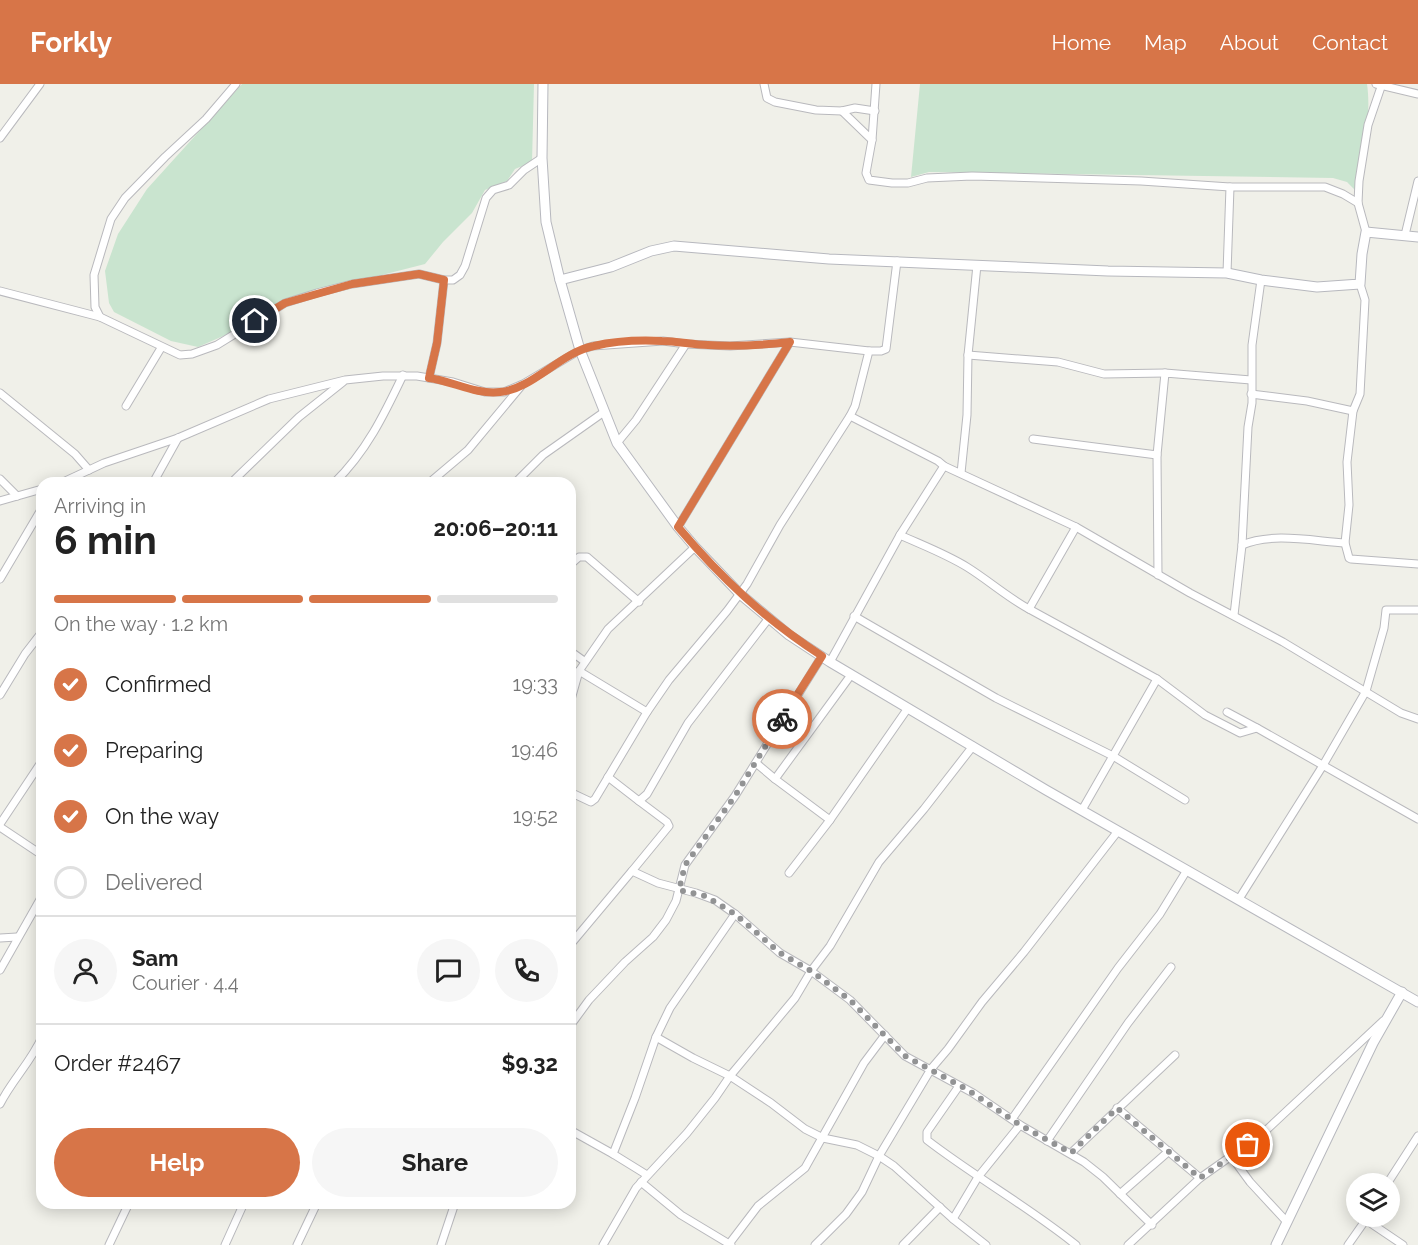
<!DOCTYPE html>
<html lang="en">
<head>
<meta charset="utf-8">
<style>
  body { margin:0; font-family:Raleway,sans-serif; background:#f6f6f6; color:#222; height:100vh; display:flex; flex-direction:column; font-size:22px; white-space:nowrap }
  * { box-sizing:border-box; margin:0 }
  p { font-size:20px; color:#767676 }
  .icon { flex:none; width:33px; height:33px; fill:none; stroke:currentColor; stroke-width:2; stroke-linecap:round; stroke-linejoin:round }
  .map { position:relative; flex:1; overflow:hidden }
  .drawer { position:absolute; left:36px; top:393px; width:540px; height:732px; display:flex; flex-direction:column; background:#fff; border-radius:18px; box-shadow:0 3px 15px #0003 }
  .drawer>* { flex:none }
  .fabs { position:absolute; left:1346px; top:1089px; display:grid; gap:12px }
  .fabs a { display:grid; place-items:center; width:54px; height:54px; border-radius:50%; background:#fff; box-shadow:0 3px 15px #0003; font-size:30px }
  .pin { position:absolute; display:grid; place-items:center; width:51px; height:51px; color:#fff; margin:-26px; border:3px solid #fff; border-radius:50%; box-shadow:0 2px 6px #0007 }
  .courier { position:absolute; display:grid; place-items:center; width:60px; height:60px; margin:-30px; border:4px solid #d77548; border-radius:50%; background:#fff; color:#222; box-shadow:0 2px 8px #0007 }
  .summary em { font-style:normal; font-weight:700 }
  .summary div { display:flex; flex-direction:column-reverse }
  .summary { display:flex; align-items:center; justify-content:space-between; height:102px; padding:0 18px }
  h1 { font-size:39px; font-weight:700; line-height:45px }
  .bar { display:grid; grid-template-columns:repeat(4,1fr); gap:9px 6px; align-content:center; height:72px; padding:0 18px }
  .bar i { height:8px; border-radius:4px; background:#e0e0e0 }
  .bar .active { background:#d77548 }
  .bar p { grid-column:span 4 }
  .line { display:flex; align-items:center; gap:15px; padding:0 18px; border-top:2px solid #e0e0e0 }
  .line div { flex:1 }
  .round { display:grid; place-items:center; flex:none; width:63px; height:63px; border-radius:32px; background:#f6f6f6 }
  ol { padding:0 18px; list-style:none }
  li { display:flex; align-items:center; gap:18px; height:66px }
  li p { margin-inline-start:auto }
  li .icon { padding:6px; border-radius:50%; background:#d77548; color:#fff; stroke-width:4 }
  li:last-child { color:#767676 }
  li i { width:33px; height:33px; border:3px solid #e0e0e0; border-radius:50% }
  .primary-button { display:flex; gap:12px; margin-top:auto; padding:12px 18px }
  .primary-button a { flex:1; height:69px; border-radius:36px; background:#d77548; color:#fff; font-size:24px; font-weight:700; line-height:69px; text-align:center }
  .primary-button a+a { background:#f6f6f6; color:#222 }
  header { display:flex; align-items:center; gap:36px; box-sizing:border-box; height:84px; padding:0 30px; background:#d77548; color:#fff }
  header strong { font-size:28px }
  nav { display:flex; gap:33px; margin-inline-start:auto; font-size:21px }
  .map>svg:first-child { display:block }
  .green { fill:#c9e4cf }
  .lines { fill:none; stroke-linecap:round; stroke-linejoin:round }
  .street-casing { stroke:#b9b9bd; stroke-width:9 }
  .secondary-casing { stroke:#b7b8be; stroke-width:11 }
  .street { stroke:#fff; stroke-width:7 }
  .secondary { stroke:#fff; stroke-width:9 }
  .done { stroke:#929394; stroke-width:6; stroke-dasharray:0 10.8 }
  .route { stroke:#d77548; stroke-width:8 }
</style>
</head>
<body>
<header>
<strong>Forkly</strong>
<nav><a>Home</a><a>Map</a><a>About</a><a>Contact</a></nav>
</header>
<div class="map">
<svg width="1418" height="1161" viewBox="0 0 1418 1161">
  <rect width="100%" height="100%" fill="#f0f0e9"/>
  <g class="green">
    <path d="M242,0H534L532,78L515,85L507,97L485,106L472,129L443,158L425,180L288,215L237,246L198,263L171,257L114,228L109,219L105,187L118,150L147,105Z"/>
    <path d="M920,0H1367C1372,35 1362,73 1357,108L1347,98L1333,94L929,88L911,93Z"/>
  </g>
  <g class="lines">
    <defs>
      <g id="street">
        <path d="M236,0L206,35L165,73L125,114L111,135L94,191L95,223L100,233L180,271L192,270L217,261L285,219L317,209L352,200L419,190L444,196H453L460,191L465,182L486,114L493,106L509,101L524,86L542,74"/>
        <path d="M764,0L767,14L775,18L816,26L842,27L855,24L875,27"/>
        <path d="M876,0L872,56L866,89L869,96L892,99H908L927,94L972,92L1141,97L1230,103H1325L1343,110L1358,119"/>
        <path d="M1376,0L1418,10"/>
        <path d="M842,27L872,56"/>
        <path d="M0,54L40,0"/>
        <path d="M1366,148L1358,119L1359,97L1368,41L1382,0"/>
        <path d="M1405,151L1418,97"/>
        <path d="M1227,189L1230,103"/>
        <path d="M1360,200L1365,216L1360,310L1353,327L1347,378L1349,421L1345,459L1349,474L1351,475L1418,480"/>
        <path d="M0,207L100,233"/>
        <path d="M968,271L1058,278L1104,290L1165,289"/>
        <path d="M429,294L437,259L444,196"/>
        <path d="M0,309L75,370L89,386"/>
        <path d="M1251,310L1307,317L1353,327"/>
        <path d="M126,322L161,264"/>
        <path d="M850,332L938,377L944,382L1076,443L1190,509L1283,558L1401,629L1418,635"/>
        <path d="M1033,355L1157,371"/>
        <path d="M617,359L636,336L686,260"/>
        <path d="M961,389L967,331L968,271L977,181"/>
        <path d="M0,395L17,412"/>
        <path d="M61,399L104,379L178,354L269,315L345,296L383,292H417L453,298L485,308H504L523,300L580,266L593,262L663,257L686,260L730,262L790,258"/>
        <path d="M153,399L178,354"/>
        <path d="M231,399L299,333L343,298"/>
        <path d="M334,399C366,368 384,331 403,291"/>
        <path d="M429,399L468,366L522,301"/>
        <path d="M515,399L543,371L604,328"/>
        <path d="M0,417L42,405"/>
        <path d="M678,443L790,258L869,267"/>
        <path d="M1076,443L1029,525L1157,595L1205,631L1240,649L1257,644L1418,735"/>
        <path d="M900,451C922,461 946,470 967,483C988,496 1007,513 1029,525"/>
        <path d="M1242,461C1272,448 1313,457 1345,459"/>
        <path d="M570,481L579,473H587L639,518"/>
        <path d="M1158,491L1157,371L1165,289L1251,296"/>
        <path d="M0,495L42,424"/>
        <path d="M1234,531L1242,461L1248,343L1252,319V261L1261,196"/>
        <path d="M854,532L996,614L1113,672L1185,716"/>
        <path d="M570,567L584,577"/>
        <path d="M830,578L900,451L944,382"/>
        <path d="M851,591L775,695L830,736L908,624"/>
        <path d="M0,611L25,570L42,548"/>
        <path d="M570,619L579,587"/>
        <path d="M647,628L579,587L608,545L695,463"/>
        <path d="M1227,628L1257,644"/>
        <path d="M756,679L775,695"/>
        <path d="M608,693L639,717"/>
        <path d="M570,714L574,710L591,718L595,715L647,628L669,596L727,527L747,500L780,441L850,332L855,322L869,267H881L886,265L897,177"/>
        <path d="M1082,726L1157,595"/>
        <path d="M0,740L42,677"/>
        <path d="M0,743L42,771"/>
        <path d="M632,787L669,742L667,738L639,717L647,710L688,639L769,534"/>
        <path d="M789,789L830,736"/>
        <path d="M1239,815L1322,683L1366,607L1384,544L1386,526H1418"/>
        <path d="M0,854L17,853"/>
        <path d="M570,861L632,787L658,799L696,809L715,816L735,830L780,869L811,887L850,916L905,972L973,1009L1020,1041L1084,1078L1103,1093L1152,1141"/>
        <path d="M0,886L42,812"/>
        <path d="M570,942L589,916L625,878L653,853L666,836L676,817L685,781L735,712L822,572"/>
        <path d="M656,953L670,924L735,830"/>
        <path d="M959,1002L927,1048V1056C975,1093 1029,1123 1076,1161"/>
        <path d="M0,1020C12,996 31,978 42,953"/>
        <path d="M1117,1024L1200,1094"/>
        <path d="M1012,1035L1118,884L1160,830L1187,786"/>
        <path d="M570,1046L613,1070"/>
        <path d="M1047,1057L1128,939L1171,883"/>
        <path d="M1071,1069L1175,971"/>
        <path d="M1231,1072L1250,1098L1287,1138"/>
        <path d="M647,1091L613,1070L635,1014L656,953L693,974L730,992L771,1019L805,1045L823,1054L857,1061L879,1072L894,1082L953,1135L986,1161"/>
        <path d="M641,1098L681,1131L731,1161"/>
        <path d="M1387,1100L1418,1052"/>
        <path d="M1120,1110L1169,1067"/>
        <path d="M953,1135L978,1093L1020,1041"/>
        <path d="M1366,1136L1403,1161"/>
        <path d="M729,1160L758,1122L805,1084L864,979L885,951"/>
        <path d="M109,1161L129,1119"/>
        <path d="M225,1161L244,1119"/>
        <path d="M297,1161L317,1119"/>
        <path d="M441,1161L455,1119"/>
        <path d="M603,1161L636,1104L687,1049L715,1014L730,992L795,914L811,887L830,862L879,778L924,725L973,662"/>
        <path d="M815,1161L846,1130L862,1108L879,1072L931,985L948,965L982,918L1024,868L1118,747"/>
        <path d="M903,1161L940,1123"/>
        <path d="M1128,1161L1200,1094L1261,1051L1383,937"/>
        <path d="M1348,1161L1367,1134"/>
      </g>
      <g id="secondary">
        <path d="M543,0L542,74L546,138L560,196L580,266L617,359L678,443L695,463L740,510L789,551L830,578L1046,706L1418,918"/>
        <path d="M560,196L611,183L651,167L674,162L829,175L1108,187L1227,189L1261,196L1317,203L1360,200L1362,170L1366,148L1418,153"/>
        <path d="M1276,1161L1373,959L1402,908"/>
      </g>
    </defs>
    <use href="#street" class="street-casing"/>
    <use href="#secondary" class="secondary-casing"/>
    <use href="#street" class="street"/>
    <use href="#secondary" class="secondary"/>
  </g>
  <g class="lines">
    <path class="done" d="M782,635L735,712L685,781L679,806L705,812L735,830L780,869L811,887L850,916L905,972L968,1006L1020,1041L1071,1069L1117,1024L1200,1094L1248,1061"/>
    <path class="route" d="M255,237L285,219L352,200L419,190L444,196L437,259L429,294C452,297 476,311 500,308C533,305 561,268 594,262C615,257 641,256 662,257C678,257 693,261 708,261C736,263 763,261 790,258L678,443C722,495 765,535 822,572L782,635"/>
  </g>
</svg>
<div class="fabs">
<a><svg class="icon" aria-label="layers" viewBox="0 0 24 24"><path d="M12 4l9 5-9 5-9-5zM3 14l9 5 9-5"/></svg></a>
</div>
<div class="pin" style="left:1248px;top:1061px;background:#ea580c"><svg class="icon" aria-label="bag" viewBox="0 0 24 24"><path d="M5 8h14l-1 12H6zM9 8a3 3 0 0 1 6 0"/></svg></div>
<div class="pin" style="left:255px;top:237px;background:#1f2937"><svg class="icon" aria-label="home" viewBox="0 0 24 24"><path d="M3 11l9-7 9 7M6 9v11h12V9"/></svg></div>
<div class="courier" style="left:782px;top:635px"><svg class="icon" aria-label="bike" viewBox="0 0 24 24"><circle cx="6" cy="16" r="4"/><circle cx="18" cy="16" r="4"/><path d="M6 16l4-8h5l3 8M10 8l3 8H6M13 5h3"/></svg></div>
<section class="drawer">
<div class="summary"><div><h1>6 min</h1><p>Arriving in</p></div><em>20:06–20:11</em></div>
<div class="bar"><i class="active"></i><i class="active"></i><i class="active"></i><i></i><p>On the way · 1.2 km</p></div>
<ol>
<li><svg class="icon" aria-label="check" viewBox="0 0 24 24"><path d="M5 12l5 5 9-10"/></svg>Confirmed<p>19:33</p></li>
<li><svg class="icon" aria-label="check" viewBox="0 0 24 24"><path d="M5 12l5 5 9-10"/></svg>Preparing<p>19:46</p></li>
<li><svg class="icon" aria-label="check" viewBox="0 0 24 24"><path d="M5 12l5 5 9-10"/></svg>On the way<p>19:52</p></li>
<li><i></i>Delivered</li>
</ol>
<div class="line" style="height:108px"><a class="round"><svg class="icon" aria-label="person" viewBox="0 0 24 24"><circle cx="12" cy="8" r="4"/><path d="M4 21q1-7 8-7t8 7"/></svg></a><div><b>Sam</b><p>Courier · 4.4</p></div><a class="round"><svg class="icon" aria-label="chat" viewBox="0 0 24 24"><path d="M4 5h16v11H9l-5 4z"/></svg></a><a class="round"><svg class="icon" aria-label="phone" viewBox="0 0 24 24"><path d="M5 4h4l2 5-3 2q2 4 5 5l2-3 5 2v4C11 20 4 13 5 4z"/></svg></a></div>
<div class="line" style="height:78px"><div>Order #2467</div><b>$9.32</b></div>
<div class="primary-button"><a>Help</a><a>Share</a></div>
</section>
</div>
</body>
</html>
